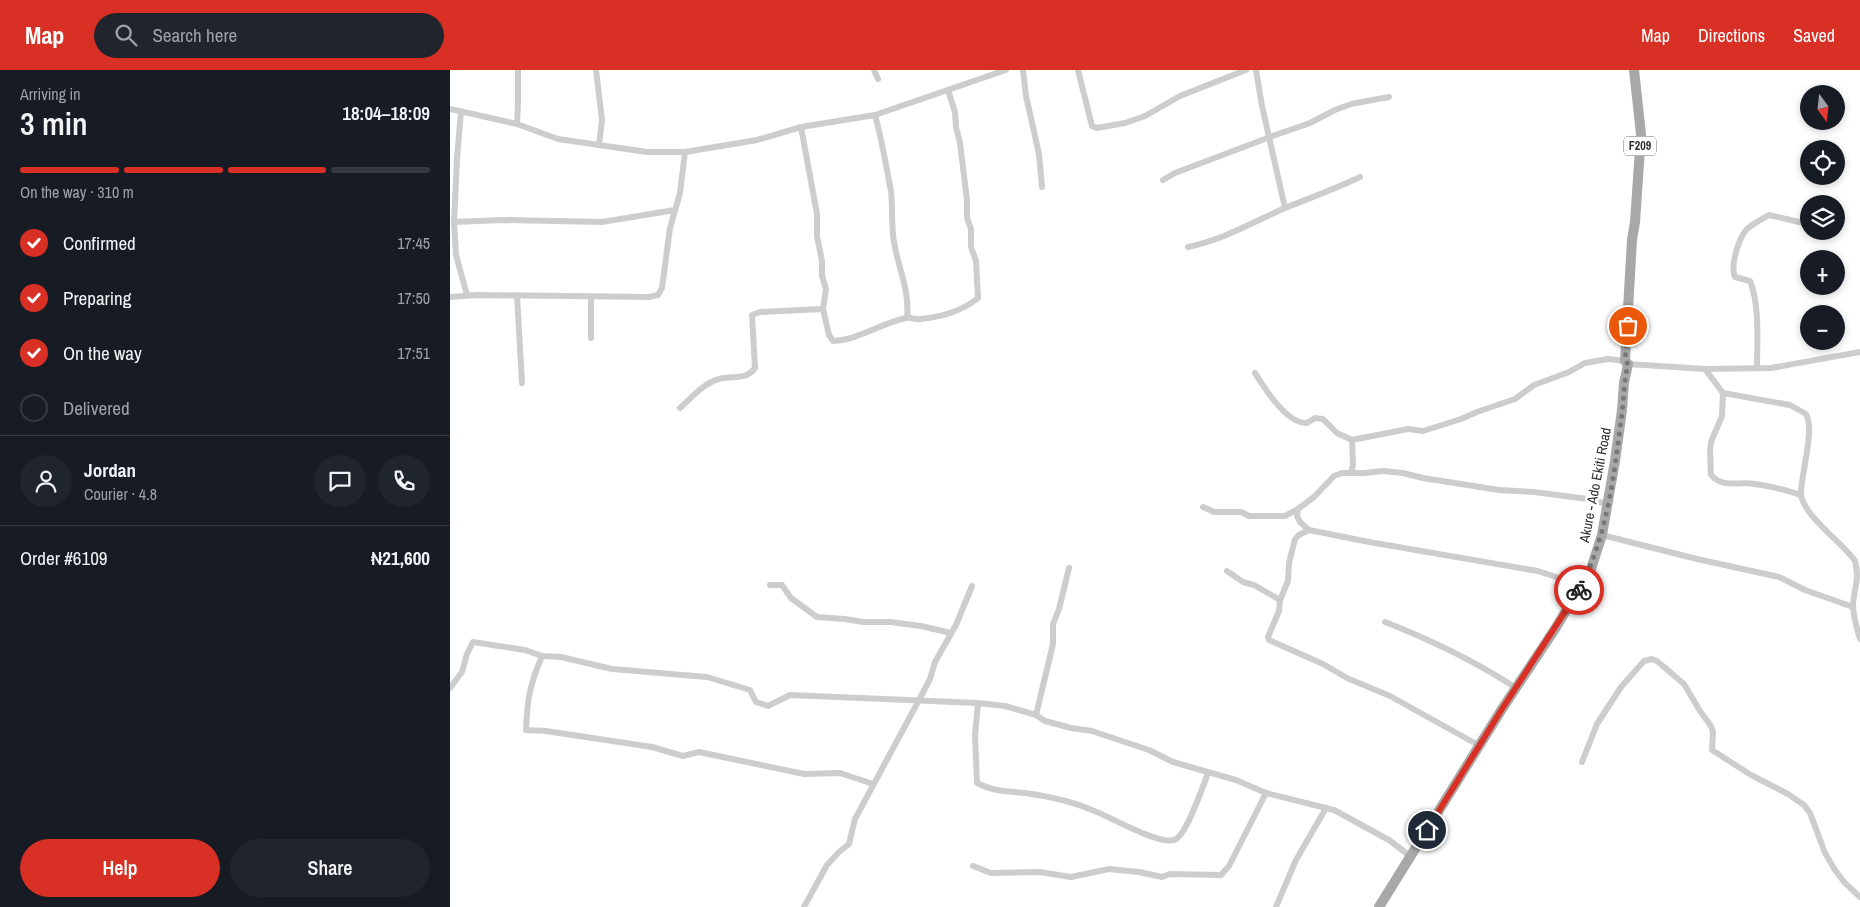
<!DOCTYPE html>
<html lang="en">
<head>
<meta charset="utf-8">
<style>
  body { margin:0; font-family:"Archivo Narrow",sans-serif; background:#20242c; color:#f1f3f6; height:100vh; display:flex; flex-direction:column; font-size:19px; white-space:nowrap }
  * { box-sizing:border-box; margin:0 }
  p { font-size:16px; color:#9ea1a6 }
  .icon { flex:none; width:28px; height:28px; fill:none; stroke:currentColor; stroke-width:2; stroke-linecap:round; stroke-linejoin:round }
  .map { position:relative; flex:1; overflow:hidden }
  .details { display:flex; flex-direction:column; background:#171b24; width:450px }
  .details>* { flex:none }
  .needle { width:32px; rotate:165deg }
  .controls { position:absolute; left:1350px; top:15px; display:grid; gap:10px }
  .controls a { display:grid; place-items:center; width:45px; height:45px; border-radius:50%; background:#171b24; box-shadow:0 2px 8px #0003; font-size:25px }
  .pin { position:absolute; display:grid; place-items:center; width:42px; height:42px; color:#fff; margin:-21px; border:2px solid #fff; border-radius:50%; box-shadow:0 1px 5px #0007 }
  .courier { position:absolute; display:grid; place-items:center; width:50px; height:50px; margin:-25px; border:4px solid #d93025; border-radius:50%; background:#fff; color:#222; box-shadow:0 1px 6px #0007 }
  .headline em { font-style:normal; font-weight:600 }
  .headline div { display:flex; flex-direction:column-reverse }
  .headline { display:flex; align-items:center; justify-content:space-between; height:85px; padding:0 20px }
  h1 { font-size:32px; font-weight:600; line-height:38px }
  .bar { display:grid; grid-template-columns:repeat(4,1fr); gap:8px 5px; align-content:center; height:60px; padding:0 20px }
  .bar i { height:6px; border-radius:4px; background:#363941 }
  .bar .selected { background:#d93025 }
  .bar p { grid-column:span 4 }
  .line { display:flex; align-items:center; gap:12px; padding:0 20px; border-top:1px solid #363941 }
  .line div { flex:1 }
  .round { display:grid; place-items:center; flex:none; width:52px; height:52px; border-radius:26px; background:#20242c }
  ol { padding:0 20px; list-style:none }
  li { display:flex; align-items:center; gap:15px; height:55px }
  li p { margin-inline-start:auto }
  li .icon { padding:5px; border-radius:50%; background:#d93025; color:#fff; stroke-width:4 }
  li:last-child { color:#9ea1a6 }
  li i { width:28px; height:28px; border:2px solid #363941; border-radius:50% }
  .primary-button { display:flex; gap:10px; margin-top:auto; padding:10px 20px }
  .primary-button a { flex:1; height:58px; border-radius:30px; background:#d93025; color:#fff; font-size:20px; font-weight:600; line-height:58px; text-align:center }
  .primary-button a+a { background:#20242c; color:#f1f3f6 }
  header { display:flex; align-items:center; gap:30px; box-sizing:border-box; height:70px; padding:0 25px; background:#d93025; color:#fff }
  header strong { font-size:24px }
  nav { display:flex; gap:28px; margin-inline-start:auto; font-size:18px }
  .search { width:350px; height:45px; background:#20242c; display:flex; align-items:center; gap:12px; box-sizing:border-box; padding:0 18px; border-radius:28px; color:#9ea1a6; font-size:19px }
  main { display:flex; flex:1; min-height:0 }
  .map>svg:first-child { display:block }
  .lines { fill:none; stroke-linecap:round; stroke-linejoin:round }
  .street { stroke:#cdcdcd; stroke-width:6 }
  .primary { stroke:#a8a8a8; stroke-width:10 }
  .done { stroke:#787878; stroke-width:5; stroke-dasharray:0 9 }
  .route { stroke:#d93025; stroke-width:6 }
  .labels { text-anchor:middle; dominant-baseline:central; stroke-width:5; stroke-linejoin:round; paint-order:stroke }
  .shield { fill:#fff; stroke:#6e6e6e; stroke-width:1 }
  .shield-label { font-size:12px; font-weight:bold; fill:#303030 }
  .street-label { font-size:14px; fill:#303030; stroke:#fff }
</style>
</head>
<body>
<header>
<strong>Map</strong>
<div class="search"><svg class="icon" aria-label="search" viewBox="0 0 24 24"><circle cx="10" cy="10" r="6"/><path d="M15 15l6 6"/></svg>Search here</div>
<nav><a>Map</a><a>Directions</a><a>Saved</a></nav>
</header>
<main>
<section class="details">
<div class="headline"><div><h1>3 min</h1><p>Arriving in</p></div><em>18:04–18:09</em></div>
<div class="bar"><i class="selected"></i><i class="selected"></i><i class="selected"></i><i></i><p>On the way · 310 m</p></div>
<ol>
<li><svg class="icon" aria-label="check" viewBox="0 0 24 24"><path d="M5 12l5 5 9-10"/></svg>Confirmed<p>17:45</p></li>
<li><svg class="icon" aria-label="check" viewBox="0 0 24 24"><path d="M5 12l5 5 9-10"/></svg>Preparing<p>17:50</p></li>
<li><svg class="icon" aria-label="check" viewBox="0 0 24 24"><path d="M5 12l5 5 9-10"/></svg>On the way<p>17:51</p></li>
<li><i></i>Delivered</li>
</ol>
<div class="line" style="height:90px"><a class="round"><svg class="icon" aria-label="person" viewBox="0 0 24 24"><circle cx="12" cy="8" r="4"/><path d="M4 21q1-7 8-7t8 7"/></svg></a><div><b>Jordan</b><p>Courier · 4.8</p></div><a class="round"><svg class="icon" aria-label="chat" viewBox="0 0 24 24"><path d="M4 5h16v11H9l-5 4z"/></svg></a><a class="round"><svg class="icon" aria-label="phone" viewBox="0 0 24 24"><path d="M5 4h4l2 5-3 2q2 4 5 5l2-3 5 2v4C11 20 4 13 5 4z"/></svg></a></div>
<div class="line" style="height:65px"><div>Order #6109</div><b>₦21,600</b></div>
<div class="primary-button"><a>Help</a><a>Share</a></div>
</section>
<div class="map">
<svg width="1410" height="837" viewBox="0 0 1410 837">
  <rect width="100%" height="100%" fill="#fff"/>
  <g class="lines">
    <g class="street">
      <path d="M146,0L152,50L149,75"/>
      <path d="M424,0L428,9"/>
      <path d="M573,0L576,26L589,84L592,117"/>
      <path d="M628,0L642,56L647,58L675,53L695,46L730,26L796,0"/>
      <path d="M806,0L812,36L835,138"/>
      <path d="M0,39L67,54L108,69L197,82H235L307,70L351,57L425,45L556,0"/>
      <path d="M11,41L7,89L4,152L6,185L17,225"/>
      <path d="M425,45C432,70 436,96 441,121C443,138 441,155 444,172C448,197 460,221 457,248"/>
      <path d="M67,54L68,33V0"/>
      <path d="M351,57L367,144V166L372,191V206L376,219L373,239L379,265L383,271C409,270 431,253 456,248C461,247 466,250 471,249C492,247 512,241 528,228L526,191L521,177V159L517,148V130L510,73L506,57L505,42L498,20"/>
      <path d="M713,110L725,103L820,67L860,53L885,40L901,34L939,27"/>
      <path d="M4,152L52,150L152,152L225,140"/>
      <path d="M738,177C775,169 801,153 835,138C860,128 885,119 910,107"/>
      <path d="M67,225L72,313"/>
      <path d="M0,227L27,225L199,227L208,225L212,218L220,158L230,123L235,82"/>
      <path d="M141,268V227"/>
      <path d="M1178,294L1255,299L1321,298L1410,282"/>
      <path d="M1307,298C1307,272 1310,235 1300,211L1285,207C1280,196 1289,166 1298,158C1304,153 1312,149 1319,145L1358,154"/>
      <path d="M1255,299L1273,323L1272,346L1261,372L1260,381L1261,405C1274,419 1289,411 1305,414C1320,416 1336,420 1351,425"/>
      <path d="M805,303C815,319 837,354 857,353L865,348L873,349L887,363L902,370L903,395L901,403"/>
      <path d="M1273,323L1340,335L1356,344C1365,360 1351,404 1351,423C1351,444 1394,474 1405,491C1410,509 1404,518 1403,535C1403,546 1407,559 1410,569"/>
      <path d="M230,338C241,328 254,313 269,309C282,305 296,311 305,298L302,245L310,242L373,239"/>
      <path d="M902,370L958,359L973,361L1011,349L1027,342L1065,329L1084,315L1119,302L1135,293L1158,289L1175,291"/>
      <path d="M753,437L764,442H791L799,446H835L848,439"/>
      <path d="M859,460L849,465L845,469L839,493L838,511L830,530L829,541L818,567L819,570L873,594L897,608L940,626L1030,676"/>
      <path d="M1152,465L1247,489L1329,507L1355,520L1403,537"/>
      <path d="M777,501L793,512L804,515L830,530"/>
      <path d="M320,515H332L341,528L367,547L395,549L413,552H440L471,556L501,563"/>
      <path d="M1129,520L1106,507L1088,501L919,472L859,460L850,452L847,446L848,439L864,427L884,406L892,403H914L933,401L953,403L973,408L1049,420L1084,422L1138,429L1157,434"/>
      <path d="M935,552C981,570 1025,591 1066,618"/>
      <path d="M92,586C80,614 77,630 76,660L96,661L202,677L233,686L249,682L354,704L390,703L423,714"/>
      <path d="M0,618L12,602L17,584L23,572L75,580L92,586L111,587L162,599L257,607L300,620L306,632L318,636L340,625L528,633L555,636L586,645L595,651L621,658L642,661L699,680L723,692L786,710L816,723L884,740L939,770L960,786"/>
      <path d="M528,633L525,665L527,713C544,722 557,721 575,723C597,726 621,731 642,740C659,746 708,775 724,770C736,767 753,716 758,703"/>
      <path d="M586,645L603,574V554L609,539L619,498"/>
      <path d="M1132,692L1147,654L1171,617L1194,591L1202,589L1207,591L1234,614L1250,641L1261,656L1263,662L1262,680L1301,705L1338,724L1354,735L1360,743L1375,783L1385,800L1394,812L1410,827"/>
      <path d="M523,796L541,803L590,802L621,807L659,799L689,802L712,807L720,804L771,805L779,796L816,723"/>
      <path d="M354,837L377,795L389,782L399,774L405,749L469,630L480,609L485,592L506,555L522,516"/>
      <path d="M826,837L846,790L876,738"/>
    </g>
    <path class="primary" d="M929,837L1052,639L1105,559L1141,499L1152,465L1165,391L1172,340L1174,313L1178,294L1175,291L1182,170L1185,152L1191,64L1184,0"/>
  </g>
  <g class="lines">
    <path class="done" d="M1129,520C1158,466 1164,403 1172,343C1174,326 1174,310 1178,294L1175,290L1178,256"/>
    <path class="route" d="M977,760L1052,639L1129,520"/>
  </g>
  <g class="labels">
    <rect class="shield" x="1174" y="66.5" width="32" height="19" rx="4"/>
    <g class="shield-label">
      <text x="1190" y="76">F209</text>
    </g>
    <g class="street-label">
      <text transform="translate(1145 415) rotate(-79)">Akure - Ado Ekiti Road</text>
    </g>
  </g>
</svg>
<div class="controls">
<a><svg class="needle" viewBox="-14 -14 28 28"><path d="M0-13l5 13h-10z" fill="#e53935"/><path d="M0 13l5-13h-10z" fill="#9ea1a6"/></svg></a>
<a><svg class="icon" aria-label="locate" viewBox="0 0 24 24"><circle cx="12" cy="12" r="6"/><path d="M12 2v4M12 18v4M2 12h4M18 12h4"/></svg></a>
<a><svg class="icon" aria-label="layers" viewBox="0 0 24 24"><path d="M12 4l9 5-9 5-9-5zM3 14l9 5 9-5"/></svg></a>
<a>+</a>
<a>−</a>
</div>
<div class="pin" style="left:1178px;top:256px;background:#ea580c"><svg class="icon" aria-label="bag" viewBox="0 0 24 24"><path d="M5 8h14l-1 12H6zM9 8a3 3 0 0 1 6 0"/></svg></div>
<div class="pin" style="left:977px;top:760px;background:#1f2937"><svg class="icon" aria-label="home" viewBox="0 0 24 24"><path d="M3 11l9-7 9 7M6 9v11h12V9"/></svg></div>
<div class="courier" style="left:1129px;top:520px"><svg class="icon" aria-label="bike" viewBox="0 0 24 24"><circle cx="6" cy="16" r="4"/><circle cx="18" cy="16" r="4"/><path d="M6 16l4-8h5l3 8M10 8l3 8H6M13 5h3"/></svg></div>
</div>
</main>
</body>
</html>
